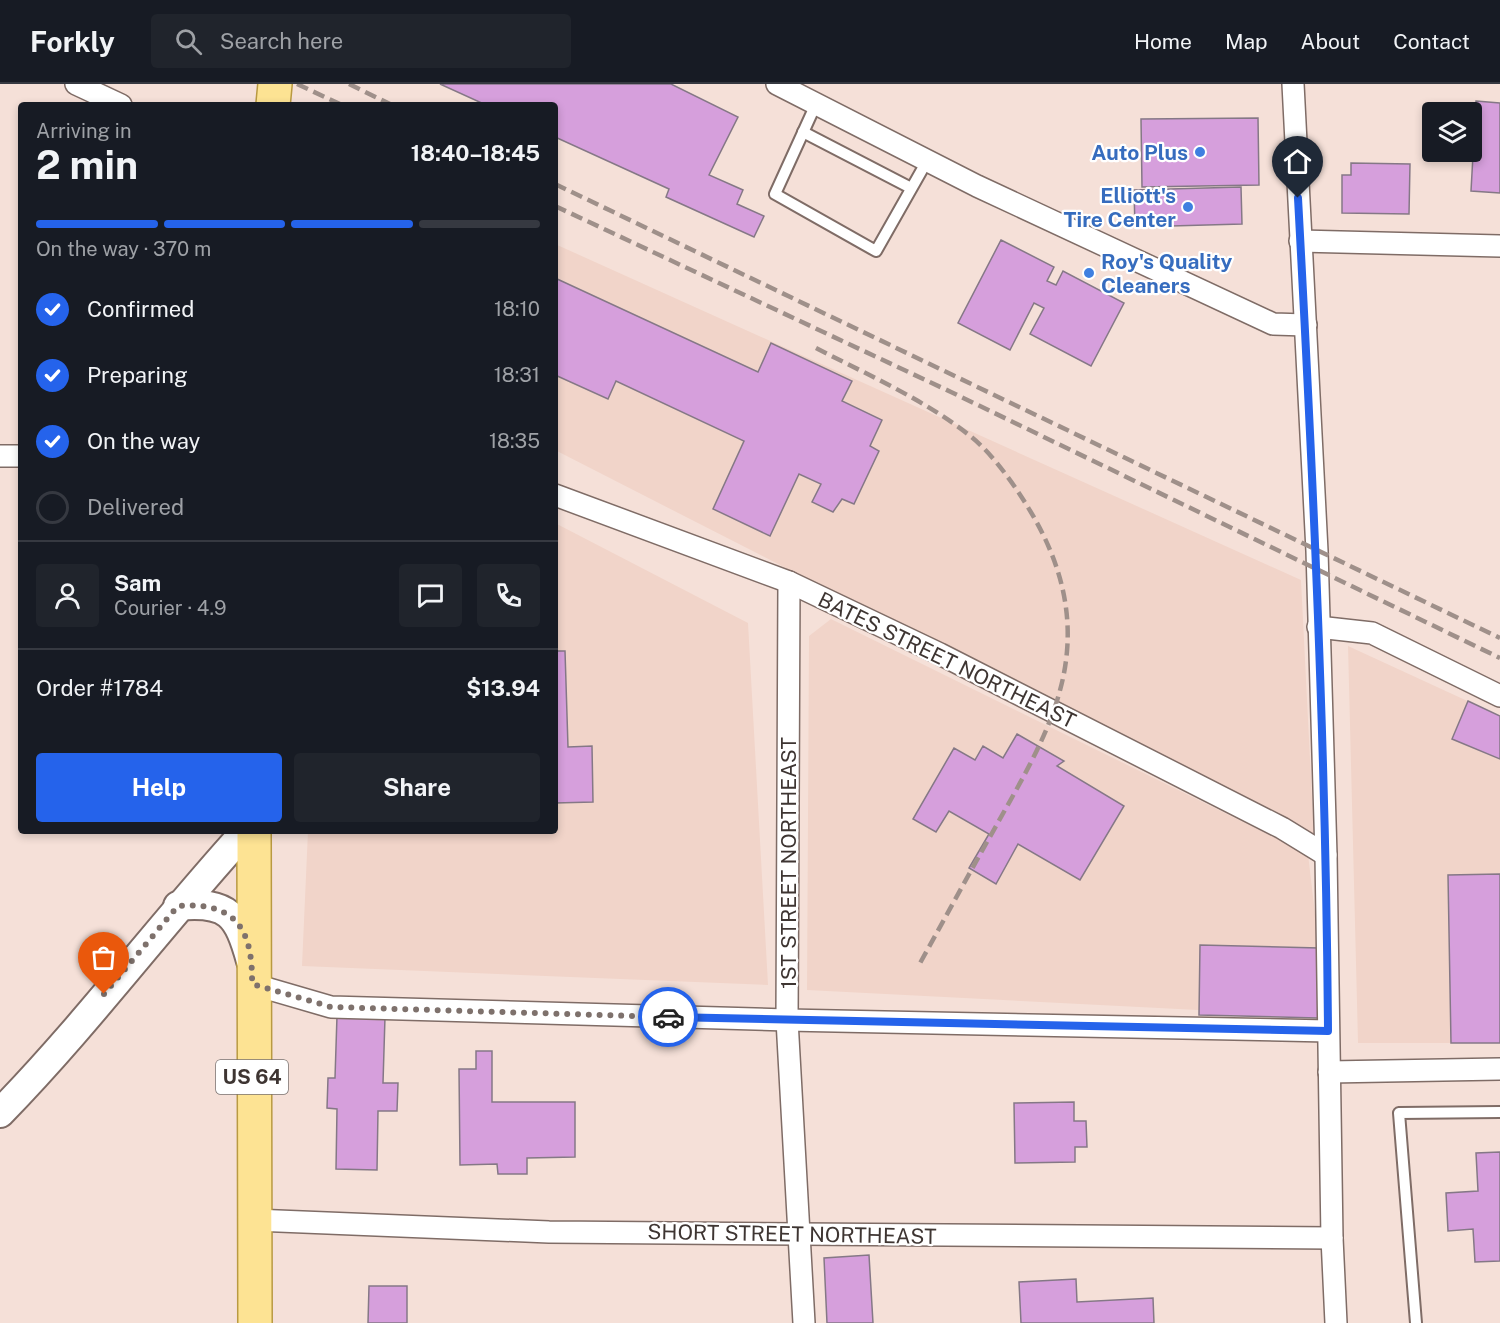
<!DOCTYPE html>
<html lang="en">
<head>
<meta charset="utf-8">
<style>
  body { margin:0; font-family:"Public Sans",sans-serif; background:#20242c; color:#f1f3f6; height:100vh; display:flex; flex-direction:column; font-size:22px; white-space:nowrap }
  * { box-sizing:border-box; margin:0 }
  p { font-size:20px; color:#9ea1a6 }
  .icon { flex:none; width:33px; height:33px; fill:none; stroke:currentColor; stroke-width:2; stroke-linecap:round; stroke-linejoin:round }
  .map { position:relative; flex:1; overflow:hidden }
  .drawer { position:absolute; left:18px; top:18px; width:540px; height:732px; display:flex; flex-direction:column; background:#171b24; border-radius:6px; box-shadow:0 3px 9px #0003 }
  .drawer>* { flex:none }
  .buttons { position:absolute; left:1422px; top:18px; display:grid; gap:12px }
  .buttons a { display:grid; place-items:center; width:60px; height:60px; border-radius:6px; background:#171b24; box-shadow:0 3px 9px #0003; font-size:30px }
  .pin { position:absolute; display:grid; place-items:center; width:51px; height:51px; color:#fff; margin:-62px -26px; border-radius:50% 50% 50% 0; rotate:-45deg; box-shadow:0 0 6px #0007 }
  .pin .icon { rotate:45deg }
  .courier { position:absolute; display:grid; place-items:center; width:60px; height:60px; margin:-30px; border:4px solid #2563eb; border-radius:50%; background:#fff; color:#222; box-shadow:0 2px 8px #0007 }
  .head em { font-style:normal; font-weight:700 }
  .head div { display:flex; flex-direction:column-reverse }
  .head { display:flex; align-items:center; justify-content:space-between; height:102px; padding:0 18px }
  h1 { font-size:39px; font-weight:700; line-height:45px }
  .bar { display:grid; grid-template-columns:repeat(4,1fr); gap:9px 6px; align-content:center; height:72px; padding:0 18px }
  .bar i { height:8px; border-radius:4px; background:#363941 }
  .bar .selected { background:#2563eb }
  .bar p { grid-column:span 4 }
  .line { display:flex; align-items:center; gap:15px; padding:0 18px; border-top:2px solid #363941 }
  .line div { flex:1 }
  .round { display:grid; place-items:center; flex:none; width:63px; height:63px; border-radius:6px; background:#20242c }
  ol { padding:0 18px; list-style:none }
  li { display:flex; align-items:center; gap:18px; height:66px }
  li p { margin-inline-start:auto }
  li .icon { padding:6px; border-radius:50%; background:#2563eb; color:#fff; stroke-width:4 }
  li:last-child { color:#9ea1a6 }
  li i { width:33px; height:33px; border:3px solid #363941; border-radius:50% }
  .button { display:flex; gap:12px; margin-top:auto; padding:12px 18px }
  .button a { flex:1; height:69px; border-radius:6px; background:#2563eb; color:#fff; font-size:24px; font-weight:700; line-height:69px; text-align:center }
  .button a+a { background:#20242c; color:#f1f3f6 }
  header { display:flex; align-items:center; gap:36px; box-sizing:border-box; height:84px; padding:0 30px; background:#171b24; border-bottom:2px solid #363941 }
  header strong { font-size:28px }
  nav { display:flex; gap:33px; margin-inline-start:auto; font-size:21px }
  .search { width:420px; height:54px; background:#20242c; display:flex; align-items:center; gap:15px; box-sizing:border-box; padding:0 21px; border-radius:6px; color:#9ea1a6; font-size:22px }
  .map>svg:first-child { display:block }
  .built { fill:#f1d4c9 }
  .building { fill:#d69fdc; stroke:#857886; stroke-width:1.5 }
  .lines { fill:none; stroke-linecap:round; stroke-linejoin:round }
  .service-casing { stroke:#7f6c66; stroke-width:14 }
  .minor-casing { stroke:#7f6c66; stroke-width:24 }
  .secondary-casing { stroke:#7f6c66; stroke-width:32 }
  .primary-casing { stroke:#b99a42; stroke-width:36 }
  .service { stroke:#fff; stroke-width:10 }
  .minor { stroke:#fff; stroke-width:21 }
  .secondary { stroke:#fff; stroke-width:28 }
  .primary { stroke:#fde393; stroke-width:33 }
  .rail { stroke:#9f908a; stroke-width:4.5; stroke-dasharray:12 6; stroke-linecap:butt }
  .done { stroke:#7e716c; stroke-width:6; stroke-dasharray:0 10.8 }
  .route { stroke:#2563eb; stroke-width:8 }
  .shop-dot { fill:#3f7fe0; stroke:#fff; stroke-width:2 }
  .labels { text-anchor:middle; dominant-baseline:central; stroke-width:4.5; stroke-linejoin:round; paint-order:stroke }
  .shield { fill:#fff; stroke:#787270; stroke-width:1.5 }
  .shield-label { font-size:20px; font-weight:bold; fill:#3e3532 }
  .shop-label { font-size:21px; font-weight:bold; fill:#366cbe; stroke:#fff; text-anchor:end }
  .street-label { font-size:21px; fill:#3e3532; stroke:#fff }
</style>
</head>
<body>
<header>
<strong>Forkly</strong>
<div class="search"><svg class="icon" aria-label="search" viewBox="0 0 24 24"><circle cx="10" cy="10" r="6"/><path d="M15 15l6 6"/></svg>Search here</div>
<nav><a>Home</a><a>Map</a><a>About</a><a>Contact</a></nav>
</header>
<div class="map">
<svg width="1500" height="1239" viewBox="0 0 1500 1239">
  <rect width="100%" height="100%" fill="#f5e0d8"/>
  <g class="built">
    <path d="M555,160L1301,496L1314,754L555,366Z"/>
    <path d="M555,439L748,539L768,901L302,882L308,747H555Z"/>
    <path d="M831,535L1308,770L1319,864L1315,932L807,906L809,552Z"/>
    <path d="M1348,562L1500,632V959H1358Z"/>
  </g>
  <g class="building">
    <path d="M440,0H671L738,33L709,91L743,106L737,120L764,132L754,153L666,113L669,105L555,53V21H486Z"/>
    <path d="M1476,17L1500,19V109L1471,107Z"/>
    <path d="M1258,34L1259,101L1142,103L1141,35Z"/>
    <path d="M1351,79L1410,80L1409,130L1342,129V91H1351Z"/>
    <path d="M1241,103L1242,140L1135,143L1134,106Z"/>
    <path d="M1001,156L1054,183L1047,197L1056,201L1063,187L1124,219L1091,282L1030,250L1044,224L1034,219L1010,266L958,239Z"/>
    <path d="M555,194L758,288L771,259L852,297L842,317L882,336L870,362L879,367L854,420L842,415L833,428L812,418L821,400L799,390L770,452L713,425L744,357L616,297L608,315L555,291Z"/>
    <path d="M555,567H565L568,663L592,662L593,718L555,719Z"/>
    <path d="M1468,617L1500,632V675L1452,655Z"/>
    <path d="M1017,650L1064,677L1057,682L1124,722L1080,796L1018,760L996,800L969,784L989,750L949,727L936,748L913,735L954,664L975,676L983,662L1003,674Z"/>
    <path d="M1500,790V959H1451L1448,791Z"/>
    <path d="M1200,861L1319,864L1318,934L1199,931Z"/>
    <path d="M337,932L385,933L383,999H398L397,1027H378L377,1086L336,1085L337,1025L327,1024L328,994H335Z"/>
    <path d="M476,967H492V1018H575V1073L527,1074V1090H498L497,1080L460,1081L459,985H476Z"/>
    <path d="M1074,1018V1037H1086L1087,1063H1075V1078L1015,1079L1014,1019Z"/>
    <path d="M1500,1068V1177L1475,1178L1473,1145L1448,1147L1446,1109L1478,1107L1476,1069Z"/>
    <path d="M869,1171L873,1239H827L824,1174Z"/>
    <path d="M1076,1195L1077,1218L1153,1214L1154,1239H1021L1019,1198Z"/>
    <path d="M369,1202H407V1239H368Z"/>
  </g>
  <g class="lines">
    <defs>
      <g id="service">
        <path d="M816,20L775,110L876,167L927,77"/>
        <path d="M803,48L911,104"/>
        <path d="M1416,1239L1399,1029L1500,1028"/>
      </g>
      <g id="minor">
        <path d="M76,0L121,21"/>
        <path d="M777,0L977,102L1273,240L1306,241"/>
        <path d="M1293,0L1317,467L1326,771L1332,1154L1336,1239"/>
        <path d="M1300,157L1500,162"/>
        <path d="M0,372H21"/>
        <path d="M555,411L789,498L940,570L1282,744L1326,771"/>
        <path d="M789,498L787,936L804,1239"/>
        <path d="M1318,543L1372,549L1500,612"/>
        <path d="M252,900L331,923L787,936L1328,947"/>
        <path d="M1329,988L1500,985"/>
        <path d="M253,1136L549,1148L1332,1154"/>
      </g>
      <g id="secondary">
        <path d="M178,822C229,817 238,831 251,877"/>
        <path d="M0,1029C87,940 162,839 246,747"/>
      </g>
      <g id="primary">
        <path d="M273,21L275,0"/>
        <path d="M254,747L255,1239"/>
      </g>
    </defs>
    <use href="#service" class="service-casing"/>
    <use href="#minor" class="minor-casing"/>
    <use href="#secondary" class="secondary-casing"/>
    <use href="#primary" class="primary-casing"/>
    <use href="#service" class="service"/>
    <use href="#minor" class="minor"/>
    <use href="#secondary" class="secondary"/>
    <use href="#primary" class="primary"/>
    <g class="rail">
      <path d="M297,0L342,21"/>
      <path d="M349,0L392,21"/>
      <path d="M555,100L1500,554"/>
      <path d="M555,122L951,308L1500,574"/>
      <path d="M816,264C868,291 923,315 969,351C994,370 1021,410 1036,437C1058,477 1071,520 1067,567C1062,630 1026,688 996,742C970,788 945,834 919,881"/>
    </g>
  </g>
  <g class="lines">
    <path class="done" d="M104,910L178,822C236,817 253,846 252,900L331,923L668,933"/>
    <path class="route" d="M668,933L1328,947C1326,669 1313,391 1298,114"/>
  </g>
  <g class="shop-dot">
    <circle cx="1200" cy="68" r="6"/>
    <circle cx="1188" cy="123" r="6"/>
    <circle cx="1089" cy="189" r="6"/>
  </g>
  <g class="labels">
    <rect class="shield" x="216" y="976" width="72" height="34" rx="4.5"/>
    <g class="shield-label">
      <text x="252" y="993">US 64</text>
    </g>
    <g class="shop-label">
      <text x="1188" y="68">Auto Plus</text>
      <text x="1176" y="111">Elliott's<tspan x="1176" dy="24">Tire Center</tspan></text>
      <text x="1101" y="177" text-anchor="start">Roy's Quality<tspan x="1101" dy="24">Cleaners</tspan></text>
    </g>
    <g class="street-label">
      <text transform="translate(947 576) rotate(26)">BATES STREET NORTHEAST</text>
      <text transform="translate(788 779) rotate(-90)">1ST STREET NORTHEAST</text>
      <text transform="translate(792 1150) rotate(1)">SHORT STREET NORTHEAST</text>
    </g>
  </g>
</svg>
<div class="buttons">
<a><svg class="icon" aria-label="layers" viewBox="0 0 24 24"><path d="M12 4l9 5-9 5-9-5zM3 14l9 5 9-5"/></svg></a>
</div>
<div class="pin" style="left:104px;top:910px;background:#ea580c"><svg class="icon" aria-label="bag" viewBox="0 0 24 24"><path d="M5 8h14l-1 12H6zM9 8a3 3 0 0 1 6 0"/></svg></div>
<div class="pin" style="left:1298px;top:114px;background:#1f2937"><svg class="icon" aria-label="home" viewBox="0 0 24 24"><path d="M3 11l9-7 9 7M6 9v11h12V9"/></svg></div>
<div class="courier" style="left:668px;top:933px"><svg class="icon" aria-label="car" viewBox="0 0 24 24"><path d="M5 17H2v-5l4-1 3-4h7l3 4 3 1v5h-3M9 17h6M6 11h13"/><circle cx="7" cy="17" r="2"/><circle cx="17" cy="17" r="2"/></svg></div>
<section class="drawer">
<div class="head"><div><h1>2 min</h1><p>Arriving in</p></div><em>18:40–18:45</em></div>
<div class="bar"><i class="selected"></i><i class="selected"></i><i class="selected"></i><i></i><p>On the way · 370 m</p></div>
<ol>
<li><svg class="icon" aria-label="check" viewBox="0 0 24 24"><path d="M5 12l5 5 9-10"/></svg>Confirmed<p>18:10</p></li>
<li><svg class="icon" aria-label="check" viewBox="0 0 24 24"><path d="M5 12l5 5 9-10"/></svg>Preparing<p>18:31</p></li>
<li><svg class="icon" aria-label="check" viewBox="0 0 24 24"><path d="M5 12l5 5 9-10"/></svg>On the way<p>18:35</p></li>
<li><i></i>Delivered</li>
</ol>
<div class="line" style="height:108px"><a class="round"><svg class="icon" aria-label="person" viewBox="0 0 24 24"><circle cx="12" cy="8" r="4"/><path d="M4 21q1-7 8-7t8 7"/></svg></a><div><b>Sam</b><p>Courier · 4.9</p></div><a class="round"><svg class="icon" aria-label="chat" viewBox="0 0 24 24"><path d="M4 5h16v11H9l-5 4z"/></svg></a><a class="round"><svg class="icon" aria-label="phone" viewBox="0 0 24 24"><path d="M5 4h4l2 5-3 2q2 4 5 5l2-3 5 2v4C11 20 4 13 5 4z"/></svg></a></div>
<div class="line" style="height:78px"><div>Order #1784</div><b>$13.94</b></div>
<div class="button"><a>Help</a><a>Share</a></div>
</section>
</div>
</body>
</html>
